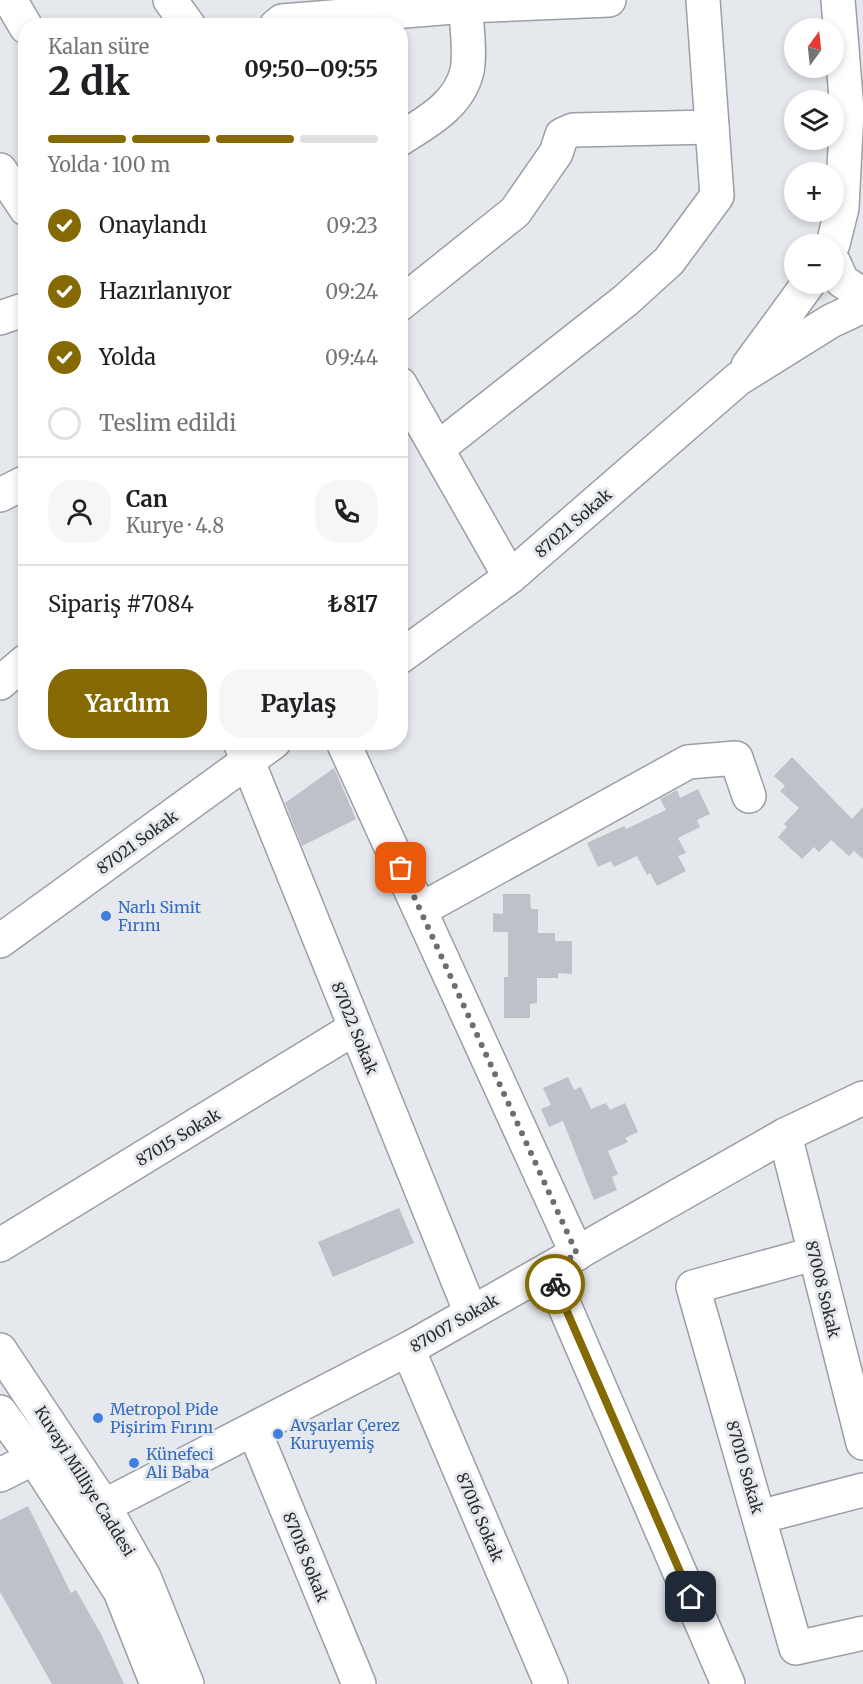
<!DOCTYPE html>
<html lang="tr">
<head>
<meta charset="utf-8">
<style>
  body { margin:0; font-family:Merriweather,serif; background:#f6f6f6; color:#202124; height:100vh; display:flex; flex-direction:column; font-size:22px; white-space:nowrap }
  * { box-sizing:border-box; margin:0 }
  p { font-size:20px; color:#757577 }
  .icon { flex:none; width:33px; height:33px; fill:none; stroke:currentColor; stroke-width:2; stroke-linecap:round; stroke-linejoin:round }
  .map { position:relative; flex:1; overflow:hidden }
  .details { position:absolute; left:18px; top:18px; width:390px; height:732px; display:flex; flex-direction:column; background:#fff; border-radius:24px; box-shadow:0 3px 9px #0003 }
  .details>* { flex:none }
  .needle { width:39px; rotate:15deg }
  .fabs { position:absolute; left:784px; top:18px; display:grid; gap:12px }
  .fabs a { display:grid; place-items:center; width:60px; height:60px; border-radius:50%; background:#fff; box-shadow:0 3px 9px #0003; font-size:30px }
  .pin { position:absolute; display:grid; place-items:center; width:51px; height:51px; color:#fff; margin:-26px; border-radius:12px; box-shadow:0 3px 9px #0006 }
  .courier { position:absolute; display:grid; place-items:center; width:60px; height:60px; margin:-30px; border:4px solid #856a04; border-radius:50%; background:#fff; color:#222; box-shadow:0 2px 8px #0007 }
  .headline em { font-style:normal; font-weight:700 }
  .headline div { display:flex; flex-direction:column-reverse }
  .headline { display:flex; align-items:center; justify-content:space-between; height:102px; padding:0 30px }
  h1 { font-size:39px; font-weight:700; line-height:45px }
  .bar { display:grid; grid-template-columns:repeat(4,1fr); gap:9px 6px; align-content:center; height:72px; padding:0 30px }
  .bar i { height:8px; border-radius:4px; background:#e0e0e0 }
  .bar .active { background:#856a04 }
  .bar p { grid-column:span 4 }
  .line { display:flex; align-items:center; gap:15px; padding:0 30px; border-top:2px solid #e0e0e0 }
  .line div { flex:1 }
  .round { display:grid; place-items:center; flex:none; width:63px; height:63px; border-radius:24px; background:#f6f6f6 }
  ol { padding:0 30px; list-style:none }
  li { display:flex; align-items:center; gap:18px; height:66px }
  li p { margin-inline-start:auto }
  li .icon { padding:6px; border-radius:50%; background:#856a04; color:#fff; stroke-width:4 }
  li:last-child { color:#757577 }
  li i { width:33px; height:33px; border:3px solid #e0e0e0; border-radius:50% }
  .primary-button { display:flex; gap:12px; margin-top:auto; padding:12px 30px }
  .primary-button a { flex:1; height:69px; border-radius:24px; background:#856a04; color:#fff; font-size:24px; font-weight:700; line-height:69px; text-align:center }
  .primary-button a+a { background:#f6f6f6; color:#202124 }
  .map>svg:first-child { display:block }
  .building { fill:#bec1c7 }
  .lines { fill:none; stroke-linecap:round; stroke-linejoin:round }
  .minor-casing { stroke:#9b9ea4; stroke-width:36 }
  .major-casing { stroke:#9b9ea4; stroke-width:36 }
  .minor { stroke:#fff; stroke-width:33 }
  .major { stroke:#fff; stroke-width:33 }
  .done { stroke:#6c6e71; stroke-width:6; stroke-dasharray:0 10.8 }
  .route { stroke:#856a04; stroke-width:8 }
  .shop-dot { fill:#3f7fe0; stroke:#e5e9ee; stroke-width:2 }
  .labels { text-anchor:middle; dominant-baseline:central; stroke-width:6; stroke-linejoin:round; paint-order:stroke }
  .street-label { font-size:16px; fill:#2b2c2e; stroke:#e5e9ee }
  .shop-label { font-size:16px; fill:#366cbe; stroke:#e5e9ee; text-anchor:start }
</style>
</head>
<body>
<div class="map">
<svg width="863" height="1684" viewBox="0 0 863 1684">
  <rect width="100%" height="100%" fill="#e5e9ee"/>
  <g class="building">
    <path d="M792,757L852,819L863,807V859L854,851L849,856L831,840L819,852L814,847L802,859L778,837L787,827L784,824L799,808L780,791L785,786L774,776Z"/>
    <path d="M334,768L356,819L302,846L285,803Z"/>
    <path d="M698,789L710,814L697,820L700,827L678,838L686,853L678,856L686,871L657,886L650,873L647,875L637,856L614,867L611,861L598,867L587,843L624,826L626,829L666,810L660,799L677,790L680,798Z"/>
    <path d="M503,894H530L531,909H538V933H555V941H572V974L558,973V978H537V1003L530,1004V1018H504V977H508V932H493V913L503,914Z"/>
    <path d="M568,1077L574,1090L581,1087L591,1109L606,1103L610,1110L625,1103L638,1132L625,1138L628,1142L608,1151L618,1174L612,1177L617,1190L594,1200L563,1121L549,1127L541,1109L551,1105L543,1088Z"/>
    <path d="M399,1208L414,1243L333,1277L318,1242Z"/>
    <path d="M28,1506L71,1593L76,1590L102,1636L124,1684H52L0,1592V1520Z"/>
  </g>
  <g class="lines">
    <defs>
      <g id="minor">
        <path d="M5,0L12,3L26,27"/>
        <path d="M170,0L189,26"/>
        <path d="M276,26L282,21L466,6L609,0"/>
        <path d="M400,139C427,122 459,105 467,71C471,51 466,26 466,6"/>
        <path d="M0,170L26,209"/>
        <path d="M833,244L842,208L847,110L838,0"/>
        <path d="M834,263L842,281L863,295"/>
        <path d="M400,304L515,212L556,153L562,135L573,130L712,127"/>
        <path d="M0,318L26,309"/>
        <path d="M748,366L808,284"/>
        <path d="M400,384L510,577"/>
        <path d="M437,449L626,300L669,261L717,196L703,0"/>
        <path d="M0,495L26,482"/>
        <path d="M400,657L510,577L738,379L831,321L863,306"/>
        <path d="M0,683L26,661"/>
        <path d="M240,742L471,1313"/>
        <path d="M343,742L577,1254"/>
        <path d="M420,910L688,762L736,758L749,796"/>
        <path d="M0,941L274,742"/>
        <path d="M785,1135L863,1443"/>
        <path d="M0,1245L355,1028"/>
        <path d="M813,1254L693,1287L796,1648L863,1633"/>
        <path d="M549,1270L728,1684"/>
        <path d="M408,1349L551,1684"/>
        <path d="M254,1430L359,1684"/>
        <path d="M0,1475L34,1458"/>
        <path d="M104,1506L408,1349L785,1135L863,1098"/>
        <path d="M759,1517L863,1490"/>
      </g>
      <g id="major">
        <path d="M0,1350L104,1506L144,1577L187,1684"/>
        <path d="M0,1412L34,1458L120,1591L157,1684"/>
      </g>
    </defs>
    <use href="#minor" class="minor-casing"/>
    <use href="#major" class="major-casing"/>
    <use href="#minor" class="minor"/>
    <use href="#major" class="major"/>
  </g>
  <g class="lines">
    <path class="done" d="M401,868L577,1254L549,1270L555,1284"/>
    <path class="route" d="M555,1284L691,1597"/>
  </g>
  <g class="shop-dot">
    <circle cx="106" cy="916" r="6"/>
    <circle cx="98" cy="1418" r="6"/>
    <circle cx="278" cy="1434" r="6"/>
    <circle cx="134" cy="1463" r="6"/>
  </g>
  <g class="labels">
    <g class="street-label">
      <text transform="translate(573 523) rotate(-41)">87021 Sokak</text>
      <text transform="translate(137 842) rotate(-36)">87021 Sokak</text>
      <text transform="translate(355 1028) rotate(68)">87022 Sokak</text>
      <text transform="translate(178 1137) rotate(-31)">87015 Sokak</text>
      <text transform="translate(823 1289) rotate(76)">87008 Sokak</text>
      <text transform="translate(454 1323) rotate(-30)">87007 Sokak</text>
      <text transform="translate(745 1467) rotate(74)">87010 Sokak</text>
      <text transform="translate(85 1481) rotate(58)">Kuvayi Milliye Caddesi</text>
      <text transform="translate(480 1517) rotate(67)">87016 Sokak</text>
      <text transform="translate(306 1557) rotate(68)">87018 Sokak</text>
    </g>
    <g class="shop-label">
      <text x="118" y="907">Narlı Simit<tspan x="118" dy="18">Fırını</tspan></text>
      <text x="110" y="1409">Metropol Pide<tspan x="110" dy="18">Pişirim Fırını</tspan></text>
      <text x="290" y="1425">Avşarlar Çerez<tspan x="290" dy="18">Kuruyemiş</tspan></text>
      <text x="146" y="1454">Künefeci<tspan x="146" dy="18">Ali Baba</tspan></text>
    </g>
  </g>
</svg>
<div class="fabs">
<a><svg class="needle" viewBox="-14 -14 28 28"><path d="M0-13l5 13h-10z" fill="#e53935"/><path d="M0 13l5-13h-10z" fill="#757577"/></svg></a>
<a><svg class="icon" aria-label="layers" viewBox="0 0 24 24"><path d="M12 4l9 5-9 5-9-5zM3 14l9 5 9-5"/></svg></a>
<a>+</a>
<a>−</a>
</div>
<div class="pin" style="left:401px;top:868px;background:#ea580c"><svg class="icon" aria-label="bag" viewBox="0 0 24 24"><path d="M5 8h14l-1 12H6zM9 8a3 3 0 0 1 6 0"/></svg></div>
<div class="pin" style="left:691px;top:1597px;background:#1f2937"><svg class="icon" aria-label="home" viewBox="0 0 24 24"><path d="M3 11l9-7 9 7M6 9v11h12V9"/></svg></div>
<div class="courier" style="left:555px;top:1284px"><svg class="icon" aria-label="bike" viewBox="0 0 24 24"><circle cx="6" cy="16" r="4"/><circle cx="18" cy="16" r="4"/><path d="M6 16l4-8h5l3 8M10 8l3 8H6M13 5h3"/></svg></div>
<section class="details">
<div class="headline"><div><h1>2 dk</h1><p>Kalan süre</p></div><em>09:50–09:55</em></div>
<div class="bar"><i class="active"></i><i class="active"></i><i class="active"></i><i></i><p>Yolda · 100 m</p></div>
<ol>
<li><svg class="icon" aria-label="check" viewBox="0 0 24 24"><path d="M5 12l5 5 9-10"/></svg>Onaylandı<p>09:23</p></li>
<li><svg class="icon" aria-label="check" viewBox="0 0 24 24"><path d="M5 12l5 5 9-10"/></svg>Hazırlanıyor<p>09:24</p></li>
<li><svg class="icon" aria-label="check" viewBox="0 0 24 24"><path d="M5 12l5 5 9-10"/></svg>Yolda<p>09:44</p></li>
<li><i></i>Teslim edildi</li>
</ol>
<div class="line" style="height:108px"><a class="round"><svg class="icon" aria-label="person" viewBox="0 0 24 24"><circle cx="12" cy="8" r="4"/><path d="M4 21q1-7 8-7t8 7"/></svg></a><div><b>Can</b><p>Kurye · 4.8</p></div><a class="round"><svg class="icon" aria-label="phone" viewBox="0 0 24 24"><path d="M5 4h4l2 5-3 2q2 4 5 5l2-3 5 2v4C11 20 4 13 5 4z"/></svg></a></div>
<div class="line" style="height:78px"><div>Sipariş #7084</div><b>₺817</b></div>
<div class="primary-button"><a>Yardım</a><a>Paylaş</a></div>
</section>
</div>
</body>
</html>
